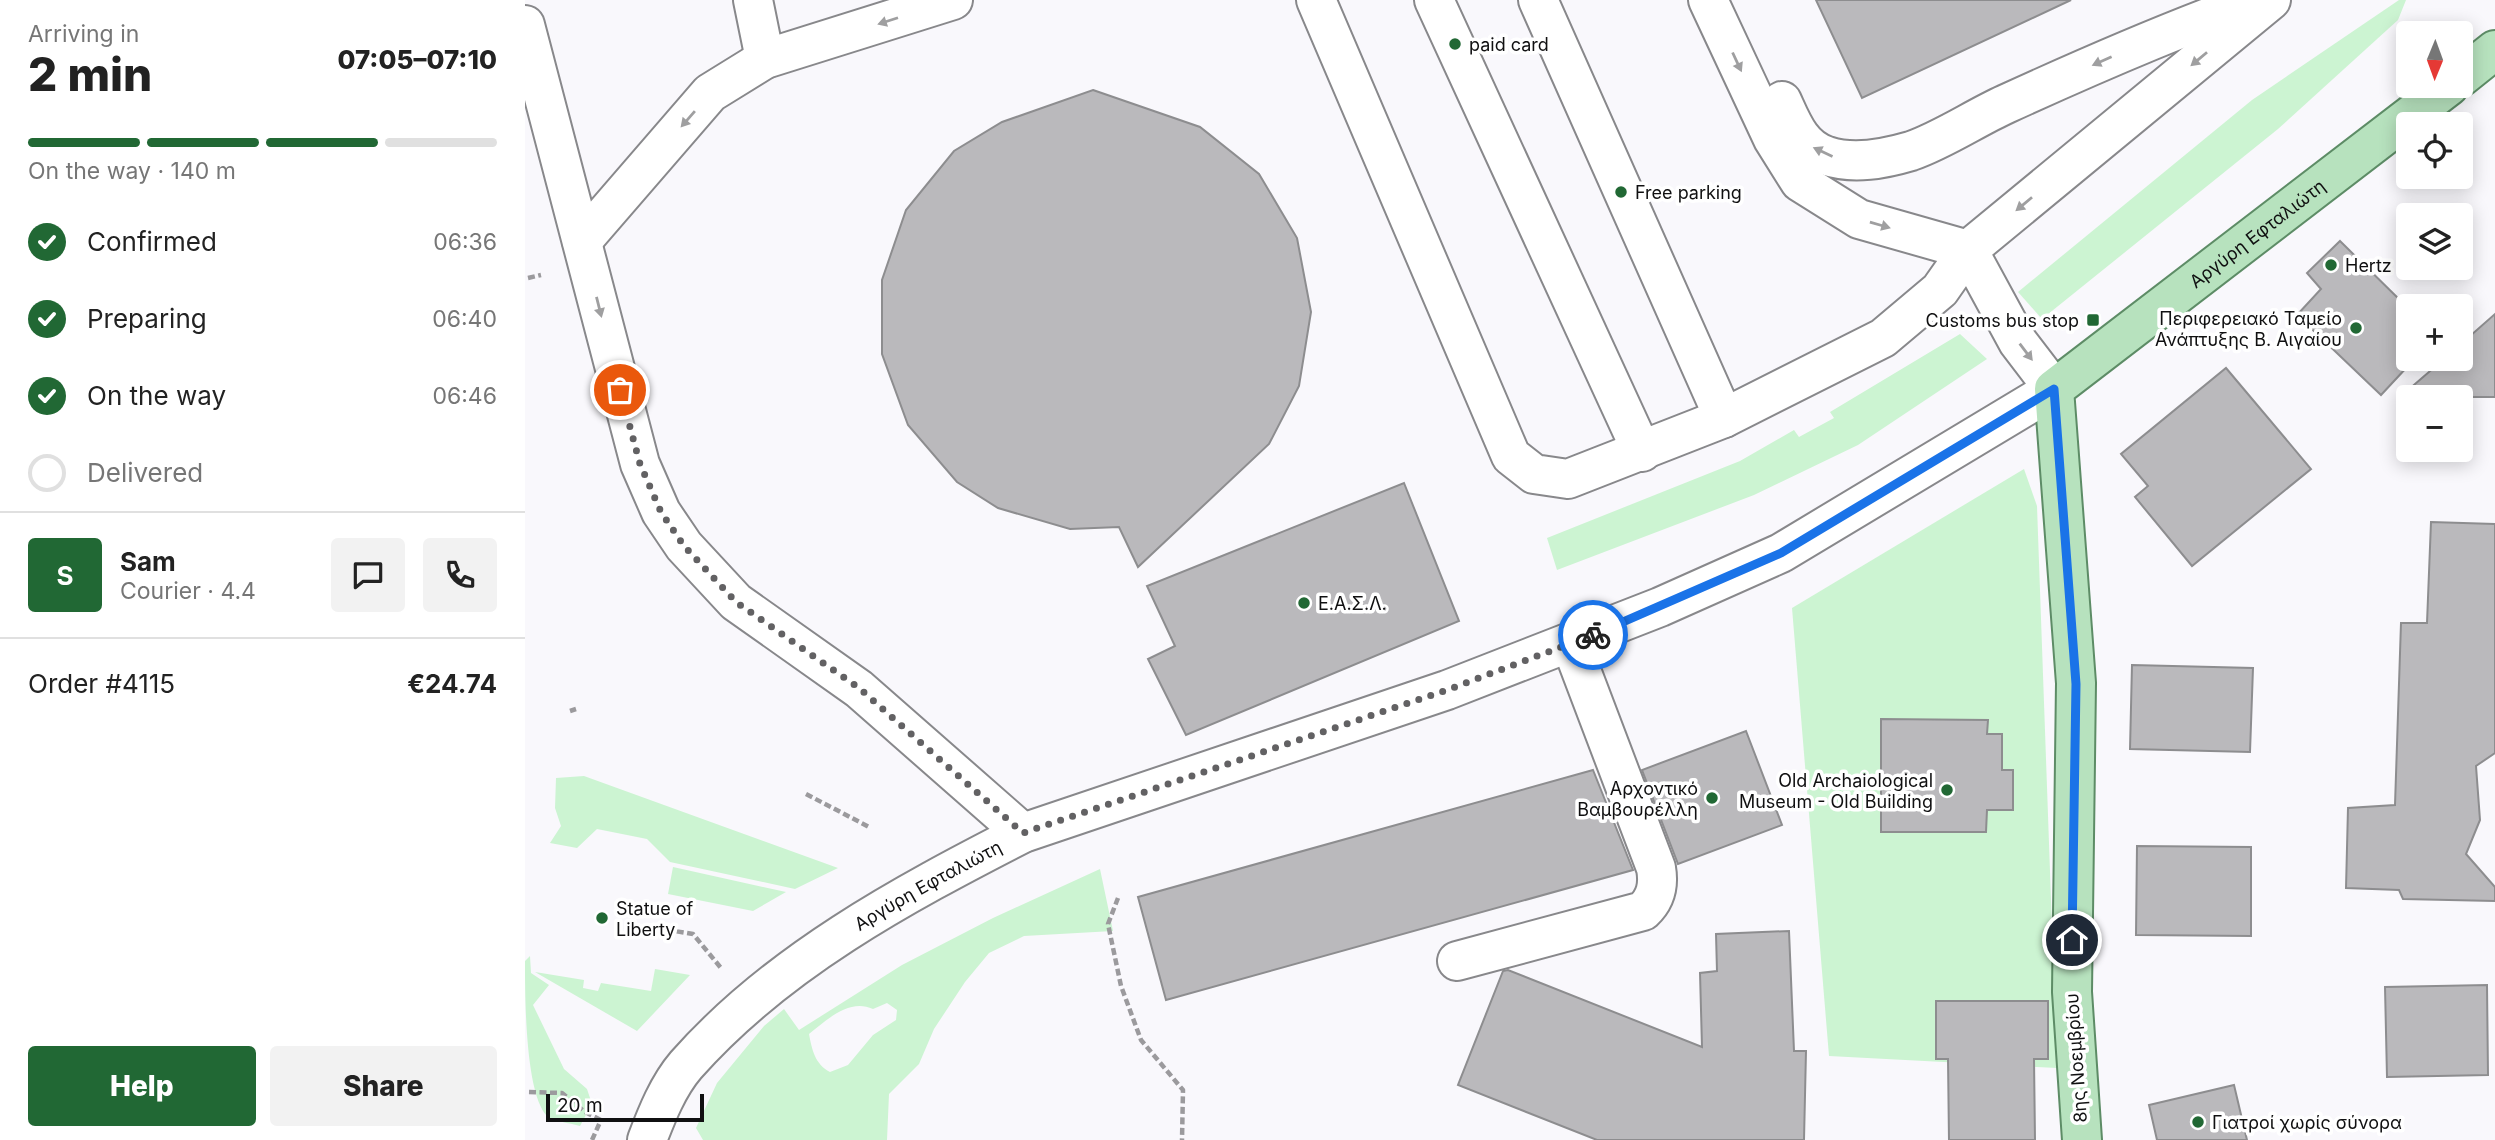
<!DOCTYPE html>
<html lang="en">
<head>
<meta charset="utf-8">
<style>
  body { margin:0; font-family:Inter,sans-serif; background:#f2f2f2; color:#222; height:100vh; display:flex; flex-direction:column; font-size:26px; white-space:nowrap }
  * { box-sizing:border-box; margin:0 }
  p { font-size:23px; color:#767676 }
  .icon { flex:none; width:38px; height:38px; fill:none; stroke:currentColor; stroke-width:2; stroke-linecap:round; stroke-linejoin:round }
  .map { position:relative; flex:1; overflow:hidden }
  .panel { display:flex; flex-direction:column; background:#fff; width:525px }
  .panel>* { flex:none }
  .needle { width:46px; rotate:181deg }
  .fabs { position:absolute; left:1871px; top:21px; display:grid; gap:14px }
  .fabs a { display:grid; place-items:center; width:77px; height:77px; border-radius:7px; background:#fff; box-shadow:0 4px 18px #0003; font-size:35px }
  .scale { position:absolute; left:21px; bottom:18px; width:158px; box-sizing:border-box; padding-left:7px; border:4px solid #101011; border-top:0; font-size:19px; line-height:24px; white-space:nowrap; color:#101011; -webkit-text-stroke:5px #fff; paint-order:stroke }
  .pin { position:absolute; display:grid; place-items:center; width:60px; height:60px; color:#fff; margin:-30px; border:4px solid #fff; border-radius:50%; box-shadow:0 2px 7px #0007 }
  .courier { position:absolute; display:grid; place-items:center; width:70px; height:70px; margin:-35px; border:5px solid #1a73e8; border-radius:50%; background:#fff; color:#222; box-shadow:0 2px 9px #0007 }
  .headline em { font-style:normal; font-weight:800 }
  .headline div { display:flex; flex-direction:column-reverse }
  .headline { display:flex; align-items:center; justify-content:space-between; height:119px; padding:0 28px }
  h1 { font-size:46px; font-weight:800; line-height:52px }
  .bar { display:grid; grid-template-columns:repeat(4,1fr); gap:10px 7px; align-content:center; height:84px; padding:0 28px }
  .bar i { height:9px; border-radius:5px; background:#e0e0e0 }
  .bar .selected { background:#216834 }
  .bar p { grid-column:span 4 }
  .line { display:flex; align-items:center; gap:18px; padding:0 28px; border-top:2px solid #e0e0e0 }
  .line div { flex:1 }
  .round { display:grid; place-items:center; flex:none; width:74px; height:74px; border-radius:7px; background:#f2f2f2 }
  ol { padding:0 28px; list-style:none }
  li { display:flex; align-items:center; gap:21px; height:77px }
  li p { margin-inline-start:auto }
  li .icon { padding:7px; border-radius:50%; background:#216834; color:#fff; stroke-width:4 }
  li:last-child { color:#767676 }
  li i { width:38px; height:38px; border:4px solid #e0e0e0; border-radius:50% }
  .button { display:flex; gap:14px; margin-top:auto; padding:14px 28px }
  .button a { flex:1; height:80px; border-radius:7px; background:#216834; color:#fff; font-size:28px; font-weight:800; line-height:80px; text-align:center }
  .button a+a { background:#f2f2f2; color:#222 }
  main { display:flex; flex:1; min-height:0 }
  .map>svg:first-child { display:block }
  .green { fill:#ccf4d2; fill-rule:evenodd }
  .building { fill:#bab9bc; stroke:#8d8d8f; stroke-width:2 }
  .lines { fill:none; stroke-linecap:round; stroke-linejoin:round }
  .minor-casing { stroke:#88888b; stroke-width:42 }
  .major-casing { stroke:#5d8c66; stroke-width:42 }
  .path { stroke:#9b9a9d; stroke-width:4.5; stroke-dasharray:7 3.5; stroke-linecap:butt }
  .minor { stroke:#fff; stroke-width:38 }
  .major { stroke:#b7e2be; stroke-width:38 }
  .oneway { fill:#9f9fa0 }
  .done { stroke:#626163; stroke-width:7; stroke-dasharray:0 12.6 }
  .route { stroke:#1a73e8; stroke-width:9 }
  .poi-dot { fill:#216834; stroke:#fff; stroke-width:2.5 }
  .labels { text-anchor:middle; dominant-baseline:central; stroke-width:7; stroke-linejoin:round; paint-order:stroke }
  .poi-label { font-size:18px; fill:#101011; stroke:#fff; text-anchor:start }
  .street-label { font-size:18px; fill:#101011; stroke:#fff }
</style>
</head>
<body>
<main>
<section class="panel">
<div class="headline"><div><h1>2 min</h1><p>Arriving in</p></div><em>07:05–07:10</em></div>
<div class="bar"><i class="selected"></i><i class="selected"></i><i class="selected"></i><i></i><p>On the way · 140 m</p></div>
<ol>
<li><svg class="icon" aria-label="check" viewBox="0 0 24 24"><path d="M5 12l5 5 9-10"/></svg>Confirmed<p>06:36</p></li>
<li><svg class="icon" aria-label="check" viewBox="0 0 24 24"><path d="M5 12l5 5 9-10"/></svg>Preparing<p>06:40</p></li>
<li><svg class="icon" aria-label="check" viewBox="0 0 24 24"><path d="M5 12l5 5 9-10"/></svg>On the way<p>06:46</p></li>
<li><i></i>Delivered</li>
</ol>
<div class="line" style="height:126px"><b class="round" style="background:#216834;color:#fff">S</b><div><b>Sam</b><p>Courier · 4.4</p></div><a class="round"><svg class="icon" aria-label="chat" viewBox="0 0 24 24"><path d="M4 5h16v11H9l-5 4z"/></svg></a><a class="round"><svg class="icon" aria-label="phone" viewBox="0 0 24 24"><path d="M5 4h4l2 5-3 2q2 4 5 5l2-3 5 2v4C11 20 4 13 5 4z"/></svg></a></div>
<div class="line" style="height:91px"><div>Order #4115</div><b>€24.74</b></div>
<div class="button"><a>Help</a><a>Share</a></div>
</section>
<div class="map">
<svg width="1970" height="1140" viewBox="0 0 1970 1140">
  <rect width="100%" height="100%" fill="#f9f8fc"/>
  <g class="green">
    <path d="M1874,0H1881L1873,20L1753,129L1517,319L1493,292L1727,100Z"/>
    <path d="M1435,334L1462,359L1333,445L1229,495L1032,570L1022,538L1215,461L1269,430L1274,437L1309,418L1305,412Z"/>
    <path d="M1499,469L1512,506L1532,1068L1304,1056L1267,608Z"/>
    <path d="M59,776L313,868L270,889L145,862L122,839L72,829L52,848L25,843L36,826L30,808L31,778Z"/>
    <path d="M148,867L261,892L228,911L143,894Z"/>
    <path d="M575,869L588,931L499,936L464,953L440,982L409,1029L394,1064L364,1094L362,1140H178L171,1128L192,1083L239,1026L259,1009L274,1030L377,965L468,918ZM362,1003L372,1010L371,1020L348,1035L323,1065L305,1072C290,1064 287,1050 284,1034C302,1020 324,998 348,1009Z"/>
    <path d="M5,956L6,973L24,985L8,1005L39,1069L62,1089L67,1104L55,1126C45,1123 32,1122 23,1117C0,1096 0,997 0,961Z"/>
    <path d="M130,969L165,975L112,1031L10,972L59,980L58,988L73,991L76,983L126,991Z"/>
  </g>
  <g class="building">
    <path d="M1291,0H1546L1337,98Z"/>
    <path d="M568,90L675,127L734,174L772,238L786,312L774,386L744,444L613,567L594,527L545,529L473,508L432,482L383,425L357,354V280L381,210L429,151L477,122Z"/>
    <path d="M1815,241L1883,308V366L1856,395L1772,315L1796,289L1782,273Z"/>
    <path d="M1970,314V397H1875L1919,359H1936V344Z"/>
    <path d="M1701,368L1786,469L1667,566L1610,497L1623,486L1596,454Z"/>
    <path d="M879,483L934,621L661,735L623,659L650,646L622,586Z"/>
    <path d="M1906,522L1970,524V753L1951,766L1955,820L1941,854L1970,887V901L1878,899L1874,890L1821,888L1823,808L1870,805L1876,623H1902Z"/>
    <path d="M1607,665L1728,668L1725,752L1605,749Z"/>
    <path d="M1356,719L1463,720L1462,734H1477V770H1488V810H1462L1461,832H1356Z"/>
    <path d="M1221,731L1257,825L1153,864L1117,770Z"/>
    <path d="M1068,770L1108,870L641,1000L613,897Z"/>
    <path d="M1612,846L1726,847V936L1611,935Z"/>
    <path d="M1264,931L1269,1051H1281L1279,1140H1072L933,1085L978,971L983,970L1177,1047L1175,973L1192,971L1191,934Z"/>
    <path d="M1962,985L1963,1075L1862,1077L1860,987Z"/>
    <path d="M1411,1001H1523V1059H1509L1510,1140H1424L1423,1059H1411Z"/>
    <path d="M1709,1085L1722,1140H1632L1624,1105Z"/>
  </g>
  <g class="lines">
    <defs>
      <g id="minor">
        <path d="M228,0L240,59"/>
        <path d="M791,0L986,456L1009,474L1043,479L1199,418L1358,338L1415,290L1443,250L1746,0"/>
        <path d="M909,0L1117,452"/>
        <path d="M1013,0L1199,418"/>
        <path d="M0,25L115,464L136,512L159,546L211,602L334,689L498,833"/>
        <path d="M1257,101C1267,123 1276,148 1302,156C1329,165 1359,159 1386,151C1418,140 1450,118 1481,104C1564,66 1646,30 1731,0"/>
        <path d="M57,241L185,93L240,59L428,0"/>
        <path d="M932,961L1118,911C1131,899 1134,885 1131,868L1046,644"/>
        <path id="s1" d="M122,1140C132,1114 143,1086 161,1065C252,962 377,895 498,833L922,690L1135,607L1256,553L1529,389L1493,342L1443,250L1334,219L1275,182L1248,139L1183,0"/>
      </g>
      <g id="major">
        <path d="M1936,77L1970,50"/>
        <path id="s2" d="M1557,1140L1547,992L1551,683L1529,389L1924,86"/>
      </g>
    </defs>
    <use href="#minor" class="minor-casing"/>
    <use href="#major" class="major-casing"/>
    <g class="path">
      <path d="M3,278L16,275"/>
      <path d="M45,711L51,709"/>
      <path d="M281,794L344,827"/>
      <path d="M593,898L583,924L596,986L616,1040L658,1090L657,1140"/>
      <path d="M131,928L168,934L196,968"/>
      <path d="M4,1092L37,1093L60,1112L76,1120"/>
      <path d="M67,1140L76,1120"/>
    </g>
    <use href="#minor" class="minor"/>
    <use href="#major" class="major"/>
  </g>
  <defs><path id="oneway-solid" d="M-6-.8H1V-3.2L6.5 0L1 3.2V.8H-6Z" transform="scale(1.75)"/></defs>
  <g class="oneway">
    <use href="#oneway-solid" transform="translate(363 21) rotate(162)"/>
    <use href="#oneway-solid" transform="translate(1674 59) rotate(140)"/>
    <use href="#oneway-solid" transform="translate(1577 61) rotate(156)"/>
    <use href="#oneway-solid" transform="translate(1212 62) rotate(65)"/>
    <use href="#oneway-solid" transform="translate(163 119) rotate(131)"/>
    <use href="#oneway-solid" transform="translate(1298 152) rotate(-155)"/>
    <use href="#oneway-solid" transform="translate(1499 204) rotate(140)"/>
    <use href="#oneway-solid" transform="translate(1355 225) rotate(16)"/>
    <use href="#oneway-solid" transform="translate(74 307) rotate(76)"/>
    <use href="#oneway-solid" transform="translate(1501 352) rotate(53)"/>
  </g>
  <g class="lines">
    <path class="done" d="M95,390L115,464L136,512L159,546L211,602L334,688L498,833L922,690L1068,635"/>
    <path class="route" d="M1068,635L1256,553L1529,389L1551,684L1547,940"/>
  </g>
  <g class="poi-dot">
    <circle cx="930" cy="44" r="7"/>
    <circle cx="1096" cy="192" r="7"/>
    <circle cx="1806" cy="265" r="7"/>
    <rect x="1561" y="313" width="14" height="14" rx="3.5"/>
    <circle cx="1831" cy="328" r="7"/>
    <circle cx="779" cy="603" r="7"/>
    <circle cx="1422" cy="790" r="7"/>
    <circle cx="1187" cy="798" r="7"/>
    <circle cx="77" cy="918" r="7"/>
    <circle cx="1673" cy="1122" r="7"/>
  </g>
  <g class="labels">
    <g class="poi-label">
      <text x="944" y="44">paid card</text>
      <text x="1110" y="192">Free parking</text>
      <text x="1820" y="265">Hertz</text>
      <text x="1817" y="318" text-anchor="end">Περιφερειακό Ταμείο<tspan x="1817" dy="21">Ανάπτυξης Β. Αιγαίου</tspan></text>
      <text x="1554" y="320" text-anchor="end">Customs bus stop</text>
      <text x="793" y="603">Ε.Α.Σ.Λ.</text>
      <text x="1408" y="780" text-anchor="end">Old Archaiological<tspan x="1408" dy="21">Museum - Old Building</tspan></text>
      <text x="1173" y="788" text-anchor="end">Αρχοντικό<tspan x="1173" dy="21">Βαμβουρέλλη</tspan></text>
      <text x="91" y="908">Statue of<tspan x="91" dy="21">Liberty</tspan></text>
      <text x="1687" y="1122">Γιατροί χωρίς σύνορα</text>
    </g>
    <g class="street-label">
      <text stroke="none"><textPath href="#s2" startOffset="1008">Αργύρη Εφταλιώτη</textPath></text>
      <text stroke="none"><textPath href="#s1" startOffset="388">Αργύρη Εφταλιώτη</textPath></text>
      <text transform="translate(1551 1058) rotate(-94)">8ης Νοεμβρίου</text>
    </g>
  </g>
</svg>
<div class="fabs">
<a><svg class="needle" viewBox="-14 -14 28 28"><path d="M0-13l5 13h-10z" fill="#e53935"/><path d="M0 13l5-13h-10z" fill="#767676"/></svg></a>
<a><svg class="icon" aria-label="locate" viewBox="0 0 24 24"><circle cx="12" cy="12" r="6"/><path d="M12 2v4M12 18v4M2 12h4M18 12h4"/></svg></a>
<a><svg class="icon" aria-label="layers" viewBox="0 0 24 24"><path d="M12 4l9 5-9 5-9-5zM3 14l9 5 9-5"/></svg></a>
<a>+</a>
<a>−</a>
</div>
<div class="scale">20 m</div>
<div class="pin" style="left:95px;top:390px;background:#ea580c"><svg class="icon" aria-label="bag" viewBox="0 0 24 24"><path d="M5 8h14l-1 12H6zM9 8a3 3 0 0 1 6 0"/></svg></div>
<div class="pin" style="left:1547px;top:940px;background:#1f2937"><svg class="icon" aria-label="home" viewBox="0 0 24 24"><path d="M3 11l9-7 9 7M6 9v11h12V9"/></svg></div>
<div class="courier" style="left:1068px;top:635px"><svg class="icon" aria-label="bike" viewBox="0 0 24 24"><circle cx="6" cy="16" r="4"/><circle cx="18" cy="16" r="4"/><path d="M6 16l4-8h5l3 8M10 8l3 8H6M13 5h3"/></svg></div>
</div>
</main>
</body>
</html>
